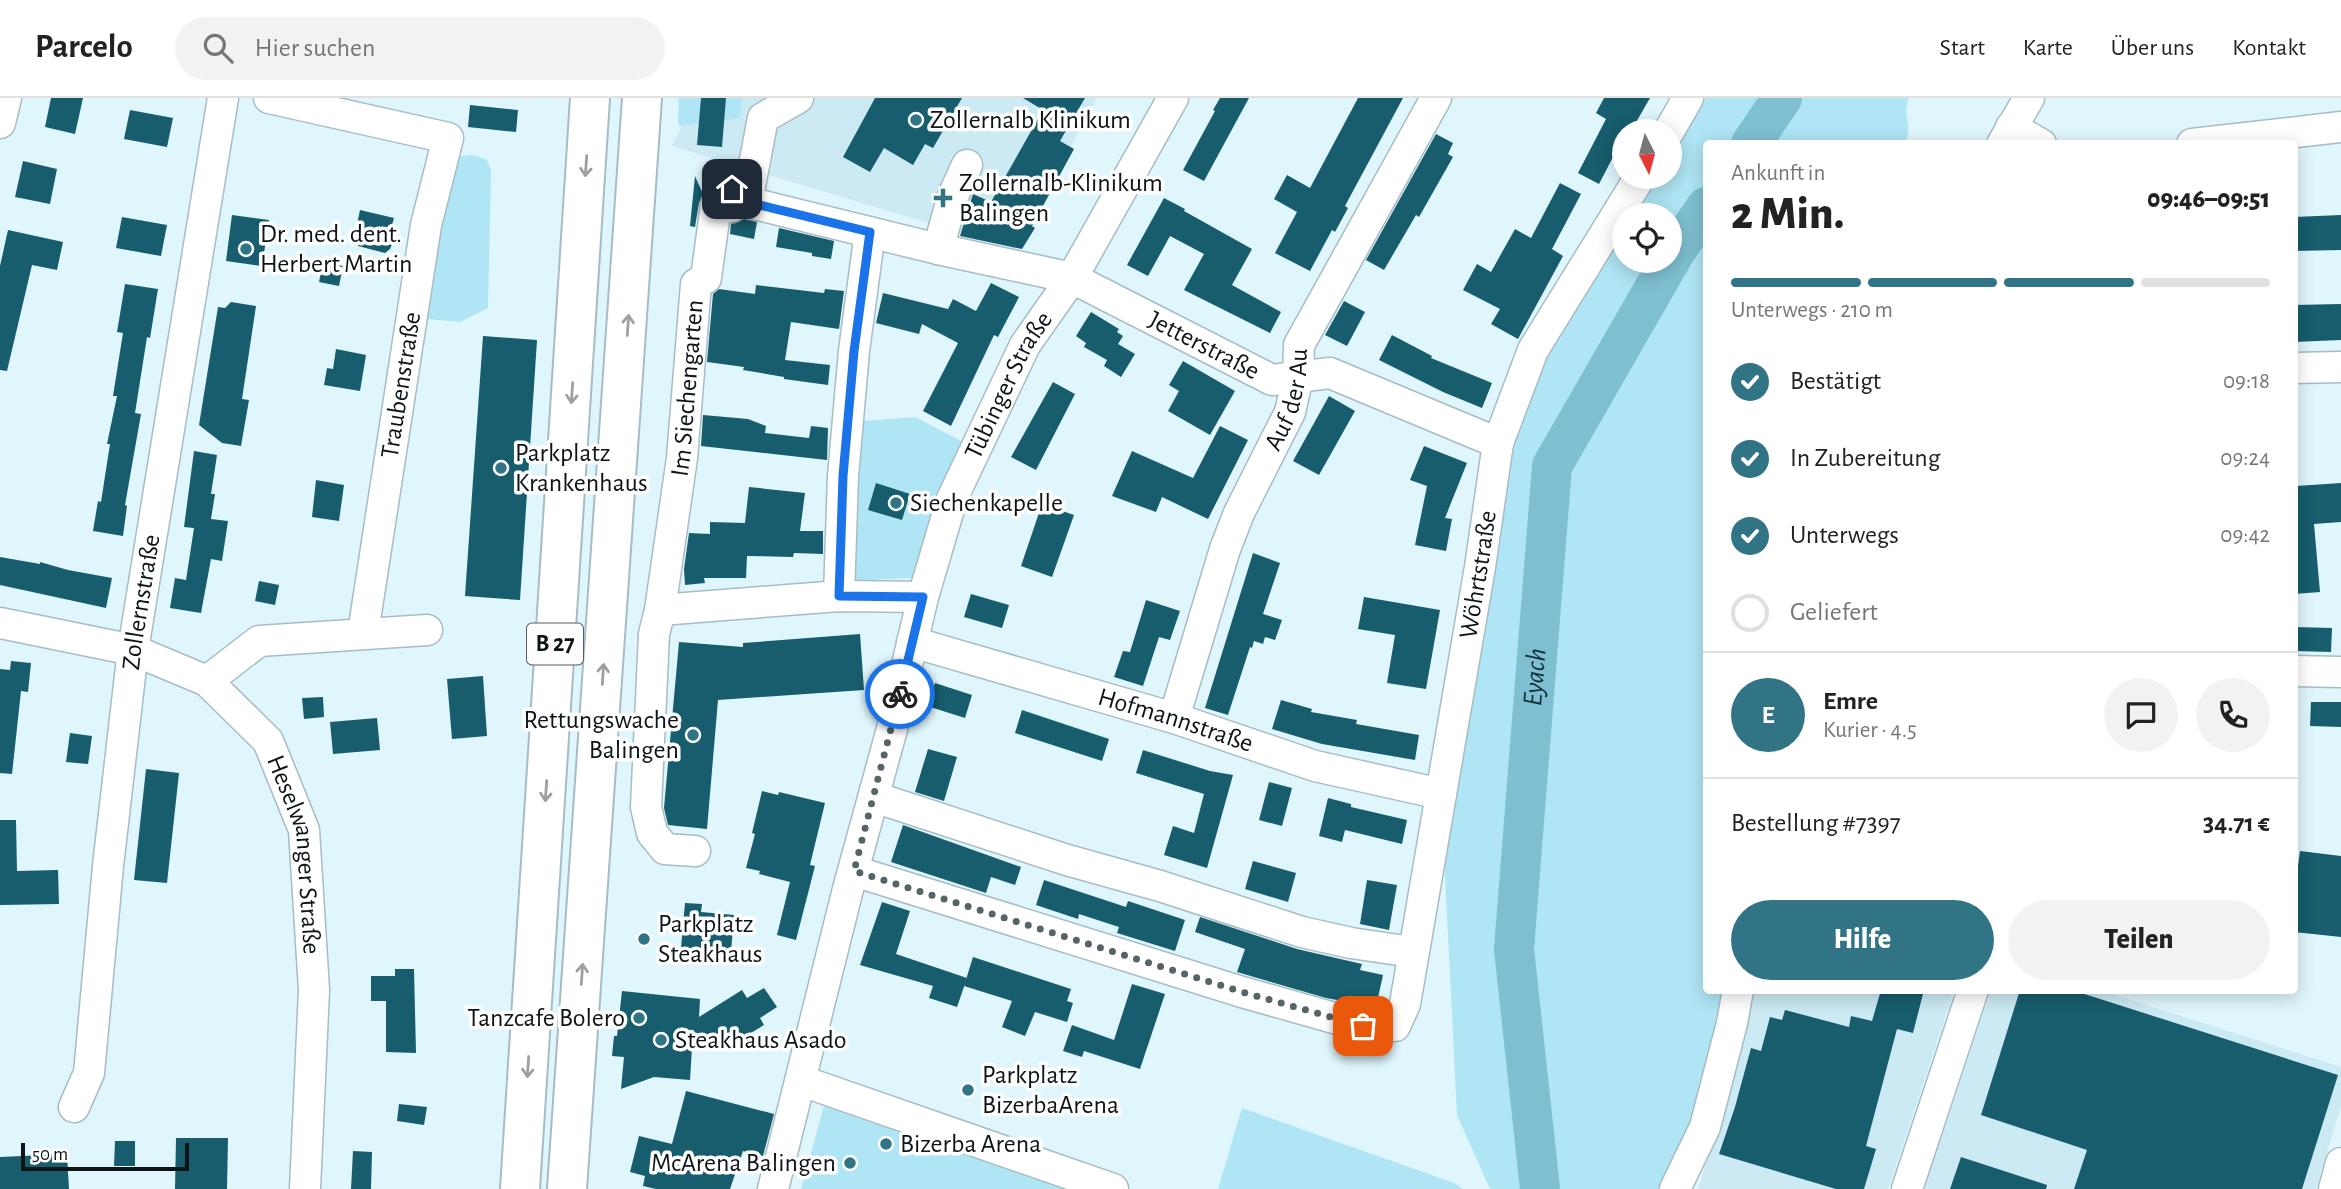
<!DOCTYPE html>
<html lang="de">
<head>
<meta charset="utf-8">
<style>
  body { margin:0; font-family:"Alegreya Sans",sans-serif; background:#f2f2f2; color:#222; height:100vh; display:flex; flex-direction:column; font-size:26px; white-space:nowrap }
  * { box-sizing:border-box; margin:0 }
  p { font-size:23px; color:#767676 }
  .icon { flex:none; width:38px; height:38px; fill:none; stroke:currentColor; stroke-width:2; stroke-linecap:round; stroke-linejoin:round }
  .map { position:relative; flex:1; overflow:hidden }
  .drawer { position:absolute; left:1703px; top:42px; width:595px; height:854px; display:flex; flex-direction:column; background:#fff; border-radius:7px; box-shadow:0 4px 18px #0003 }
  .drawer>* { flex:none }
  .needle { width:46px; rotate:174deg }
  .buttons { position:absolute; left:1612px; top:21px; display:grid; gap:14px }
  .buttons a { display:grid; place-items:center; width:70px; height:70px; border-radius:50%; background:#fff; box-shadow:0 4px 18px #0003; font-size:35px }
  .scale { position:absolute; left:21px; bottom:18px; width:168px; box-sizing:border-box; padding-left:7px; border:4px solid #0d1417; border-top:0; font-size:19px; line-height:24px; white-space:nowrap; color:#0d1417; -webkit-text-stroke:5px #fefefe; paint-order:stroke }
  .pin { position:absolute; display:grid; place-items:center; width:60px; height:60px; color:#fff; margin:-30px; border-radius:14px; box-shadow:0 4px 10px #0006 }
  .courier { position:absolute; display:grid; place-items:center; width:70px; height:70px; margin:-35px; border:5px solid #1a73e8; border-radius:50%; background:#fff; color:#222; box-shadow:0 2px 9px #0007 }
  .overview em { font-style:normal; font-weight:800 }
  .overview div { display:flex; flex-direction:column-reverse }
  .overview { display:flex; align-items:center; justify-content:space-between; height:119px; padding:0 28px }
  h1 { font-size:46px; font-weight:800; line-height:52px }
  .bar { display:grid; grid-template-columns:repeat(4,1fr); gap:10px 7px; align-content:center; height:84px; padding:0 28px }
  .bar i { height:9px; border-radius:5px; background:#e0e0e0 }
  .bar .current { background:#317485 }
  .bar p { grid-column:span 4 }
  .line { display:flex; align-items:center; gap:18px; padding:0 28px; border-top:2px solid #e0e0e0 }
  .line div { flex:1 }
  .round { display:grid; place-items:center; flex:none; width:74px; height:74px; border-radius:37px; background:#f2f2f2 }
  ol { padding:0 28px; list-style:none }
  li { display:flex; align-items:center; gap:21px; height:77px }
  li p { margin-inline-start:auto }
  li .icon { padding:7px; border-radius:50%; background:#317485; color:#fff; stroke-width:4 }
  li:last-child { color:#767676 }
  li i { width:38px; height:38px; border:4px solid #e0e0e0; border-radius:50% }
  .primary-button { display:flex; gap:14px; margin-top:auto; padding:14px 28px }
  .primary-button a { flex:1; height:80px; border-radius:42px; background:#317485; color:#fff; font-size:28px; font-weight:800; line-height:80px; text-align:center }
  .primary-button a+a { background:#f2f2f2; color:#222 }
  header { display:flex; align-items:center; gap:42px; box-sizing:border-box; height:98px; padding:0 35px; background:#fff; border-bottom:2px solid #e0e0e0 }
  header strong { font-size:33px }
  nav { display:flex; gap:38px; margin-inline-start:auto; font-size:24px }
  .search { width:490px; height:63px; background:#f2f2f2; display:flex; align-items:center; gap:18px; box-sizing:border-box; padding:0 24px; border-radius:38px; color:#767676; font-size:26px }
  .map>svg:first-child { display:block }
  .built { fill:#cbeaf3 }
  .green { fill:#afe5f4; fill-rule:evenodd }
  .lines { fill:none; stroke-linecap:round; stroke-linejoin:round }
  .river { stroke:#7ec0d2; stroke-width:40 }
  .building { fill:#175d6d }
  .minor-casing { stroke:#a7bcc3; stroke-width:33 }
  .highway-casing { stroke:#a7bcc3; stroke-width:42 }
  .minor { stroke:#fff; stroke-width:30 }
  .highway { stroke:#fff; stroke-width:38 }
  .oneway { stroke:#9ea1a2 }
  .done { stroke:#566367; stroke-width:7; stroke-dasharray:0 12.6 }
  .route { stroke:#1a73e8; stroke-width:9 }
  .poi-dot { fill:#317485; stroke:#fefefe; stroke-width:2.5 }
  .labels { text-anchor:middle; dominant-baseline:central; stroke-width:7; stroke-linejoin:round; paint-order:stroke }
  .shield { fill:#fefefe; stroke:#555a5c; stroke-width:2 }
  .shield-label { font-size:24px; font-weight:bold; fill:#0d1417 }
  .poi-label { font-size:26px; fill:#0d1417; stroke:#fefefe; text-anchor:start }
  .street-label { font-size:26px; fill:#0d1417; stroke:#fefefe }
  .water-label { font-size:28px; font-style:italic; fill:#103039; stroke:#fefefe }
</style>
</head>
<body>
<header>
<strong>Parcelo</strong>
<div class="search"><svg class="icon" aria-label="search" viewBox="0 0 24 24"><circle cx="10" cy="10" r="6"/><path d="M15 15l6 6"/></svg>Hier suchen</div>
<nav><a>Start</a><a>Karte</a><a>Über uns</a><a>Kontakt</a></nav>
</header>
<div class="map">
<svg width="2341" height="1091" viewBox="0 0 2341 1091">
  <rect width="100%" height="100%" fill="#dff6fc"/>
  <g class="built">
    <path d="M695,0H1097L1015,151L672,48Z"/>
    <path d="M1748,893H1954L1888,1091H1698L1730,989Z"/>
    <path d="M1991,893H2103L2341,969V1008L2316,1091H1924Z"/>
  </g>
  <g class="green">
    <path d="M679,0H742L740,20L680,28L678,25Z"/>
    <path d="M1697,0H1909C1901,16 1914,28 1905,45L1706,46V892L1723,893L1697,1027L1667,1091H1490L1457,1017L1441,696L1498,345L1640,79H1670V33ZM1624,117H1670V163H1624Z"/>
    <path d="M471,57L486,61L491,71L488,210L460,224L415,220L455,59Z"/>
    <path d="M915,319L963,344L912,480L848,483L863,323Z"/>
    <path d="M826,1001L1091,1091H801Z"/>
    <path d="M1242,1010L1454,1085L1463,1091H1218Z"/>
  </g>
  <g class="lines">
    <g class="river">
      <path d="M1751,46L1782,0"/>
      <path id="s1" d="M1540,1091L1514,851L1552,368L1675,154L1706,109"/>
    </g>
  </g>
  <g class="building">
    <path d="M51,0H83L75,36L45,29Z"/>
    <path d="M701,0H726L722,49L697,47Z"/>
    <path d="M875,0H962L933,50L925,46L913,67L884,50L870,74L843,59Z"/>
    <path d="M1023,0H1085L1060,43L1074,51L1032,128L1035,130L1022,151L960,138L973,96L991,104L1043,12Z"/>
    <path d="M1220,0H1249L1204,83L1183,72L1215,13L1213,12Z"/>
    <path d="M1358,0H1403L1345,108L1348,110L1335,134L1332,132L1310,173L1275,155L1297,114L1274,101L1287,77L1310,90Z"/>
    <path d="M1604,0H1650L1631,33H1624V38L1599,86L1578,75L1606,21L1596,15Z"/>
    <path d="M470,7L518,12L516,34L468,29Z"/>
    <path d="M130,12L173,20L167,49L124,41Z"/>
    <path d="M1436,36L1453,45L1448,56L1453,59L1419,119L1416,117L1384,172L1366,162Z"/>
    <path d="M23,63L57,71L50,106L15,99Z"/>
    <path d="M695,78L703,96L699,105L695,129L690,128Z"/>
    <path d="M1560,85L1581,96L1552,151L1563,158L1518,241L1491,226L1500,211L1463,192L1477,166L1491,174L1515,131L1531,140Z"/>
    <path d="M1164,100L1185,111L1184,113L1252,151L1232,187L1281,214L1270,235L1184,192L1204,156L1170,138L1148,178L1127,167Z"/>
    <path d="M360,112L394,120L390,134L394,142L390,151L385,155L358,148L360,137L355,136Z"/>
    <path d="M232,117L269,122L262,168L226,163Z"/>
    <path d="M2341,117V152L2294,153V119Z"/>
    <path d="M122,119L167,127L161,158L116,150Z"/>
    <path d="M744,121L757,124L754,141L730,136L731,126Z"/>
    <path d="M779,130L834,143L831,161L812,158V155L776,149Z"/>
    <path d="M8,132L63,144L57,172L32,167L7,273L0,272V168Z"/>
    <path d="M323,165L343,168L339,188L319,184Z"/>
    <path d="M991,185L1019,199L998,239L994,237L951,328L923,313L958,245L922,226L919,236L876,225L883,195L948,211L953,201L976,213Z"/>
    <path d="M125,186L158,191L150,240L147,239L135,315L141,316L125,407L127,408L123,438L93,433L98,403L101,404L110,346H107L117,298H113L123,235L117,234Z"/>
    <path d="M756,187L824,195L825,191L844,193L839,231L791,224L785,262L830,267L828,287L784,281V279L743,272L744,269L707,264L713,196L719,191L755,196Z"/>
    <path d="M1344,203L1365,214L1347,248L1325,237Z"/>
    <path d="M231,204L256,208L242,301L249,302L241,348L222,345L199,327L218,209L225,210Z"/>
    <path d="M2341,206V242L2294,244V207Z"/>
    <path d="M1091,214L1119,231L1117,234L1123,238L1118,246L1135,256L1121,279L1104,268L1107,262L1084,249L1086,245L1076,238Z"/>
    <path d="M1392,237L1432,258L1431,260L1492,285L1482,310L1443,294L1379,262Z"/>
    <path d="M483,238L537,242L520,502L465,498Z"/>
    <path d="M336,251L366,257L360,293L324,287L327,270L333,271Z"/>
    <path d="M1183,263L1235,293L1210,337L1168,313L1179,293L1169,287Z"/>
    <path d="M1053,284L1075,296L1036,372L1011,359Z"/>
    <path d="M1329,298L1355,313L1319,377L1293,363Z"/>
    <path d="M703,317L748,321L766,328L765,335L809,340L811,328L828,330L827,362L701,348Z"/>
    <path d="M1220,328L1248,342L1208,421L1162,399L1156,414L1112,398L1132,353L1193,380Z"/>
    <path d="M1424,348L1467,365L1445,420L1452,421L1446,453L1415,447L1427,388L1410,382Z"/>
    <path d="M194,353L217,357L211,396H215L211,421L228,423L222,463L211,461L201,515L170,510L175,480L186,482L194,430L184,429Z"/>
    <path d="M316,382L344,387L339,423L312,419Z"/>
    <path d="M876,385L910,396L902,422L868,412Z"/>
    <path d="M2341,385V424L2314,426L2320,494L2294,496V403H2298L2296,388Z"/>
    <path d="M749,389L805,395L800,433H823V456L794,455L793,459L747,458L746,480H704L705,485L685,487L684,471L689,435L710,436V424L745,425Z"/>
    <path d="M1042,406L1074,417L1052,479L1021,468Z"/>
    <path d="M1253,455L1280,465L1263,516L1282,522L1275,542L1265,539L1263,546L1254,543L1252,550L1250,549L1228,617L1205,610Z"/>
    <path d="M0,459L40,466V464L68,472L112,480L106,510L0,487Z"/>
    <path d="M259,483L279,487L275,507L255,503Z"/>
    <path d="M971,496L1009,507L1002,530L964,519Z"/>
    <path d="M1364,499L1440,512L1426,591L1387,585L1395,537L1358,531Z"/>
    <path d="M1146,502L1180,513L1170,542L1159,539L1143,588L1114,579L1123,553L1130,554Z"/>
    <path d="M2294,529L2332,530L2331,554L2294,553Z"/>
    <path d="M860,536L864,592L718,602L707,731L668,727L664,710L679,544L743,549V545Z"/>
    <path d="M11,563L31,565L28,594L21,593L12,676L0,675V571L10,572Z"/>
    <path d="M483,578L487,638L452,641L447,581Z"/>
    <path d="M935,585L972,597L965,620L927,608Z"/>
    <path d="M323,599L324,619L304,621L302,600Z"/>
    <path d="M1281,602L1312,611L1311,614L1357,622L1356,626L1419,637L1415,662L1322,646L1272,631Z"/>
    <path d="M2311,604H2341V629L2310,628Z"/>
    <path d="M1022,612L1109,641L1102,663L1015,635Z"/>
    <path d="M377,620L380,652L333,656L330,624Z"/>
    <path d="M70,635L92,638L88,666L66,664Z"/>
    <path d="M928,651L957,659L944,703L915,694Z"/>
    <path d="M1143,652L1210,673L1233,677L1207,770L1164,757L1173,728L1194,735L1204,696L1136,675Z"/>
    <path d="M146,671L179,675L167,785L134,782Z"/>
    <path d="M1269,684L1292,690L1282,728L1259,722Z"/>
    <path d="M762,693L778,697L779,694L825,705L810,767L815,768L796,842L777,837L790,784L759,776L760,773L746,770L755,736L752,735Z"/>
    <path d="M1328,700L1351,706V709L1407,722L1402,746L1345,732L1342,744L1319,738Z"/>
    <path d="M0,722H16L17,773L58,772L59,806L0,807Z"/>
    <path d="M903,727L1021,769L1015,787L991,779L986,795L891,764Z"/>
    <path d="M2300,753L2341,758V839L2294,834V797Z"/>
    <path d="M1253,763L1296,775L1288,804L1245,791Z"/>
    <path d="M1044,782L1126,809L1128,803L1185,822L1175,853L1117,835L1119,829L1079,816L1078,821L1036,807Z"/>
    <path d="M1367,782L1397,787L1389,832L1360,826Z"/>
    <path d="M882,804L910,813L896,856L967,880L957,909L929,900L933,888L860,867Z"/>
    <path d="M685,805L702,806L701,814L734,817L731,854L681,850Z"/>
    <path d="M1200,819L1297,851L1362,866L1360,872L1383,877L1376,909L1326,900L1237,874L1245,851L1195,834Z"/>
    <path d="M973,859L1071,891L1067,903L1073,905L1067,924L1035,914L1025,938L1002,929L1012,903L964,888Z"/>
    <path d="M395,871H414L416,955L386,954V903H371V878H395Z"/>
    <path d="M1132,886L1165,896L1140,971L1084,953L1082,959L1063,953L1072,927L1114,942Z"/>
    <path d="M764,890L777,909L760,920L764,927L723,952L692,949L690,982L654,979L621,991L624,959L612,958L614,938H617L622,893L700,901L699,919L742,892L747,900Z"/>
    <path d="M1881,892H1924L1913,935L1897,931L1866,1048L1876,1051L1864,1091H1836L1719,1056L1735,1009L1751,950L1761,953L1770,919L1782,922L1785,912L1849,929L1851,918L1872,923Z"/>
    <path d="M2020,892H2072L2338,977L2302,1091H2074L2087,1052L1981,1017Z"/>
    <path d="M686,993L774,1016L763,1058L743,1053L730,1091H656L643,1088L645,1078L630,1074L639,1038L672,1046Z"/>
    <path d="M399,1006L427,1009L424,1027L397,1023Z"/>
    <path d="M176,1040H228L227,1091H175Z"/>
    <path d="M115,1043H135V1068H114Z"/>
    <path d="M353,1053L372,1054L371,1091H351Z"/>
    <path d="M67,1056L69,1091H0V1059Z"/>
    <path d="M1961,1059L2047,1087L2046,1091H1950Z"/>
  </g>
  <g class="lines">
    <defs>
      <g id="minor">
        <path d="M269,0L448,40L426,127L363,535"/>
        <path d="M0,25L6,0"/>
        <path d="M2011,29L2041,46"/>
        <path d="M1669,33L1688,0"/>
        <path d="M2002,46L2029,0"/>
        <path d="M2192,46L2341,29"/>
        <path id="s2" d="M732,91L747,104L938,151L1072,180L1272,282L1330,275L1498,345"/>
        <path d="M747,104L763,20L798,0"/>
        <path d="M938,151L953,98L967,67"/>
        <path d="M2294,270L2341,269"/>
        <path d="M839,498L843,378L854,253L870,134"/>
        <path d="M660,512L839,498L923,499"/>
        <path id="s3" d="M0,525L133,552L207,583L268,643L304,732L314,892L305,1091"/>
        <path id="s4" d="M912,544L1174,620L1315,668L1441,696"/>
        <path d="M2294,573L2341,574"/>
        <path d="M207,583L259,543L427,532"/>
        <path id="s5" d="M1174,620L1225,451L1239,415L1290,314L1298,279L1299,247L1436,0"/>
        <path d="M874,699L1067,762L1160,788L1302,834L1351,845L1412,854"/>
        <path id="s6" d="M695,753L665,751L652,735L646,709L654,536L660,512L682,360L696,186L706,180L716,107L732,109L734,93"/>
        <path id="s7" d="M854,773L1242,894L1362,928H1395L1405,906L1480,469L1498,345L1533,252L1640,79"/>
        <path d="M802,983L1113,1091"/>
        <path id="s8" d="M74,1009L89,975L108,768L133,552L223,0"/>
        <path id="s9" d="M773,1091L848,791L892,631L923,499L952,401L1025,247L1072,180L1173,0"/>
        <path d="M1675,1091L1705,1029L1732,925L1738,892"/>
        <path d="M1907,1091L1973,892"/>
        <path d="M2334,1091L2341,1065"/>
      </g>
      <g id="highway">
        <path d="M520,1091L590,0"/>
        <path d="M567,1091L642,0"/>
      </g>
    </defs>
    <use href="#minor" class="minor-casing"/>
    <use href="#highway" class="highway-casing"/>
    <use href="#minor" class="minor"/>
    <use href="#highway" class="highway"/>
  </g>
  <defs><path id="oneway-shaft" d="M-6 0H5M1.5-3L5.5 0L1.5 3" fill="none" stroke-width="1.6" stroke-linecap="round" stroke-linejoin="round" transform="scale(1.75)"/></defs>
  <g class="oneway">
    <use href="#oneway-shaft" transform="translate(586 68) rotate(94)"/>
    <use href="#oneway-shaft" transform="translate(628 227) rotate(-86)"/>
    <use href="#oneway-shaft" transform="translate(572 295) rotate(94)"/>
    <use href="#oneway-shaft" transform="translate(603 576) rotate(-86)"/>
    <use href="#oneway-shaft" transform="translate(546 693) rotate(94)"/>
    <use href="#oneway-shaft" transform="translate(582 876) rotate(-86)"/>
    <use href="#oneway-shaft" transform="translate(528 969) rotate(94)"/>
  </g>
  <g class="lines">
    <path class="done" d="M900,596L854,773L1242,894L1363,928"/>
    <path class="route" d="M732,91L747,104L870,134L854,253L843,378L839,498L923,499L900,596"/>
  </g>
  <g class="poi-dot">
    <circle cx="916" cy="22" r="7"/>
    <path d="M939.5 89.5h7v7h7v7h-7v7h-7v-7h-7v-7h7z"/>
    <circle cx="246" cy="151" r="7"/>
    <circle cx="501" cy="370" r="7"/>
    <circle cx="896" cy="405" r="7"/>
    <circle cx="693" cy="637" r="7"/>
    <circle cx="644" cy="841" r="7"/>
    <circle cx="639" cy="920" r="7"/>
    <circle cx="661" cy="942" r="7"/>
    <circle cx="968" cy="992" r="7"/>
    <circle cx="886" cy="1046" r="7"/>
    <circle cx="850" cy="1065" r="7"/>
  </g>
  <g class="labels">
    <rect class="shield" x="527" y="525.5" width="56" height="41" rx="5"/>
    <g class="shield-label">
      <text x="555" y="546">B 27</text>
    </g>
    <g class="poi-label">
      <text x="930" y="22">Zollernalb Klinikum</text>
      <text x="959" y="85">Zollernalb-Klinikum<tspan x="959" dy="30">Balingen</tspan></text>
      <text x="260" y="136">Dr. med. dent.<tspan x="260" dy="30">Herbert Martin</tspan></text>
      <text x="515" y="355">Parkplatz<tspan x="515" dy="30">Krankenhaus</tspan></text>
      <text x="910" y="405">Siechenkapelle</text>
      <text x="679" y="622" text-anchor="end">Rettungswache<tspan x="679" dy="30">Balingen</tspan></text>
      <text x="658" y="826">Parkplatz<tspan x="658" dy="30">Steakhaus</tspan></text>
      <text x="625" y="920" text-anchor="end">Tanzcafe Bolero</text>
      <text x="675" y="942">Steakhaus Asado</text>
      <text x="982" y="977">Parkplatz<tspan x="982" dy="30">BizerbaArena</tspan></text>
      <text x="900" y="1046">Bizerba Arena</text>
      <text x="836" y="1065" text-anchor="end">McArena Balingen</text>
    </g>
    <g class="street-label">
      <text stroke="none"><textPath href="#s2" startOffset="502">Jetterstraße</textPath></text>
      <text transform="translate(401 287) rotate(-81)">Traubenstraße</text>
      <text stroke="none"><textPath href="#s9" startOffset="840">Tübinger Straße</textPath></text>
      <text stroke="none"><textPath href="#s6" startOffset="499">Im Siechengarten</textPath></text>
      <text stroke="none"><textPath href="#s5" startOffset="340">Auf der Au</textPath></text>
      <text stroke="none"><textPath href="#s7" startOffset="1024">Wöhrtstraße</textPath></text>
      <text stroke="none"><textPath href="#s8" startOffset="511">Zollernstraße</textPath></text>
      <text stroke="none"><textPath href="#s4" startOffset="275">Hofmannstraße</textPath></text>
      <text stroke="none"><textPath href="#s3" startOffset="420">Heselwanger Straße</textPath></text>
    </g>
    <g class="water-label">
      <text stroke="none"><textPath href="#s1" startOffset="514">Eyach</textPath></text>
    </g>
  </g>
</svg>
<div class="buttons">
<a><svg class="needle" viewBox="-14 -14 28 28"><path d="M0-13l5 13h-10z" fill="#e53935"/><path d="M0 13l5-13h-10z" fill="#767676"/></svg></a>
<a><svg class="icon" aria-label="locate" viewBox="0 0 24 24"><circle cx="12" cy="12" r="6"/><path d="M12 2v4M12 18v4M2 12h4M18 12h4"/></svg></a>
</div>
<div class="scale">50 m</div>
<div class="pin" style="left:1363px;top:928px;background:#ea580c"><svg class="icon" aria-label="bag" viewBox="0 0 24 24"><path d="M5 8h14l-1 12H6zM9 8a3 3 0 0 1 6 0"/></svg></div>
<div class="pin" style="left:732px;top:91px;background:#1f2937"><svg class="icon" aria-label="home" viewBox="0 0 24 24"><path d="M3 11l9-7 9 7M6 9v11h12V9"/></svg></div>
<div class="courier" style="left:900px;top:596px"><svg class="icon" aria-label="bike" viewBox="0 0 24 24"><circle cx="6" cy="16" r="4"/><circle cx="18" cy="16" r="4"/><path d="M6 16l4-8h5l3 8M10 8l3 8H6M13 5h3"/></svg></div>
<section class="drawer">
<div class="overview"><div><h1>2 Min.</h1><p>Ankunft in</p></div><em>09:46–09:51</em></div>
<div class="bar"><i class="current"></i><i class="current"></i><i class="current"></i><i></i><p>Unterwegs · 210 m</p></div>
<ol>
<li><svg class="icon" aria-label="check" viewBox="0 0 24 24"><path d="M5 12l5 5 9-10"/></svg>Bestätigt<p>09:18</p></li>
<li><svg class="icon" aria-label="check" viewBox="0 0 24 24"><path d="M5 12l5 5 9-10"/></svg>In Zubereitung<p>09:24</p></li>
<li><svg class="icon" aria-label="check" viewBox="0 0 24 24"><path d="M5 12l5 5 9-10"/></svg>Unterwegs<p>09:42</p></li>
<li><i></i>Geliefert</li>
</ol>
<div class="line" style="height:126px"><b class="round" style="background:#317485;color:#fff">E</b><div><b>Emre</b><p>Kurier · 4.5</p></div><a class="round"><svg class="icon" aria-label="chat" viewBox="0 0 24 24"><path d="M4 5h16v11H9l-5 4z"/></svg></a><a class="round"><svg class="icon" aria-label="phone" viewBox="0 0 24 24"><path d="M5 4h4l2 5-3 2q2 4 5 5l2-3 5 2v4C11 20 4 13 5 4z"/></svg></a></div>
<div class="line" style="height:91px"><div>Bestellung #7397</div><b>34.71 €</b></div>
<div class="primary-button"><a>Hilfe</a><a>Teilen</a></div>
</section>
</div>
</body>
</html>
